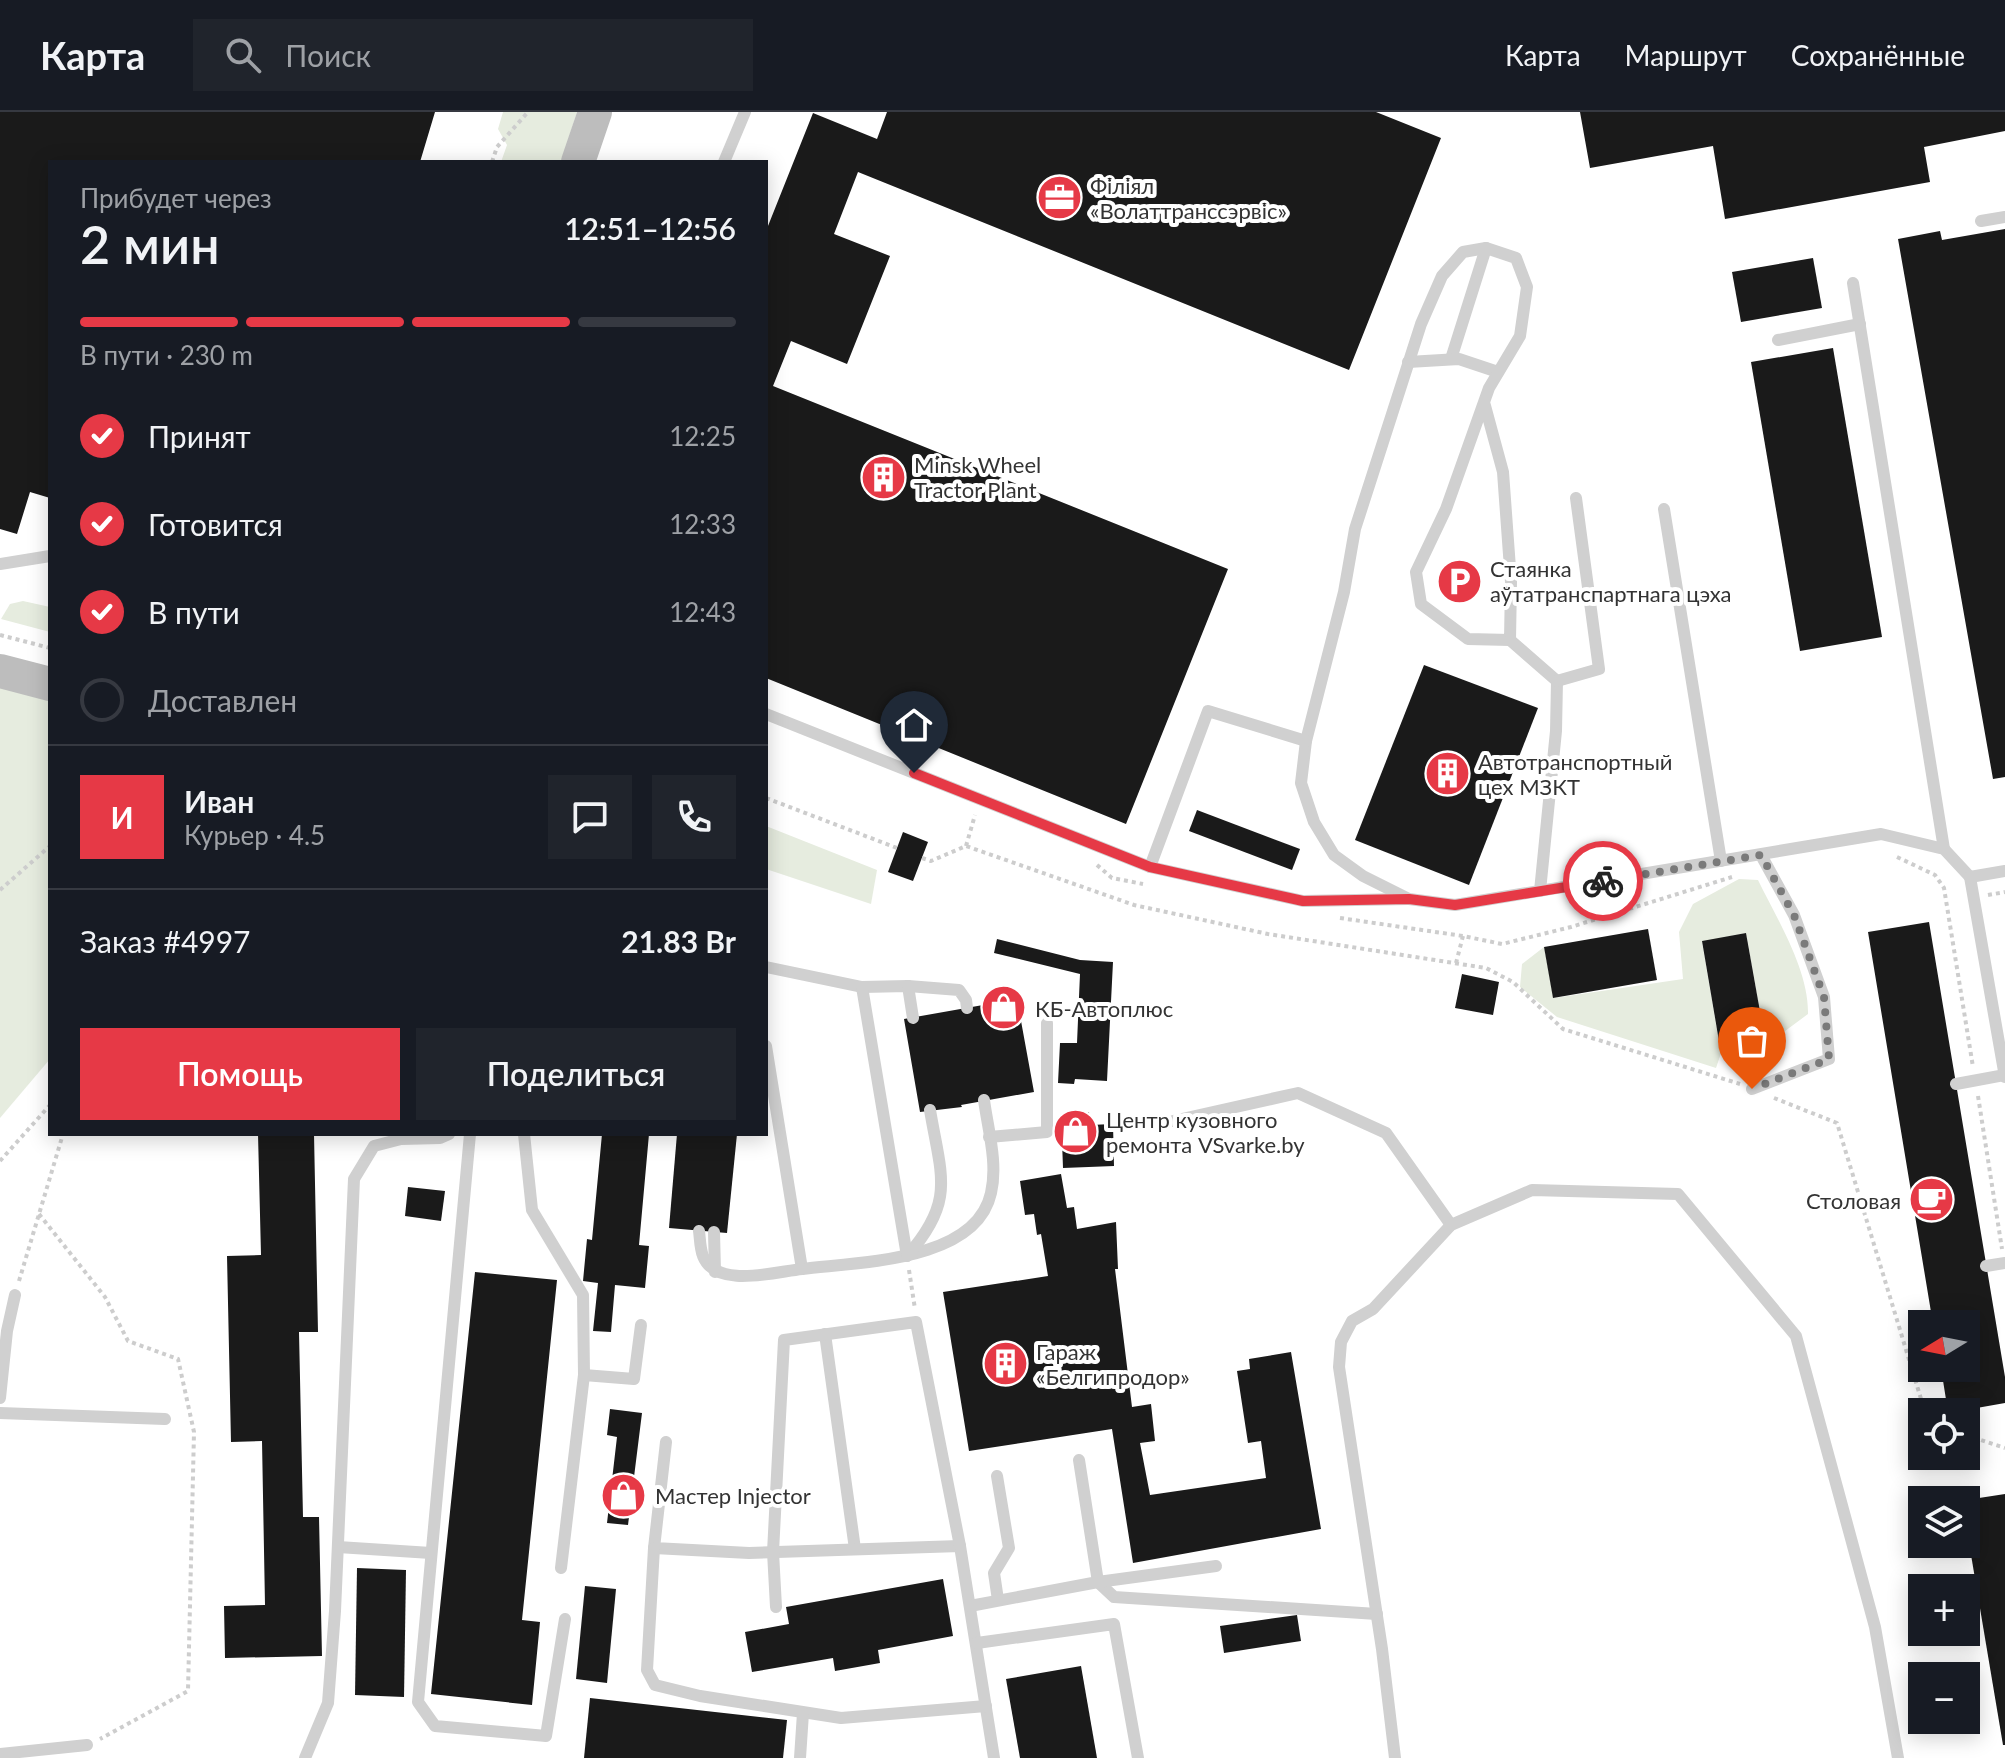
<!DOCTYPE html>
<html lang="ru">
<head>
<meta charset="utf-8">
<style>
  body { margin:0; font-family:Lato,sans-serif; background:#20242c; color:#f1f3f6; height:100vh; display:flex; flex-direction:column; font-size:30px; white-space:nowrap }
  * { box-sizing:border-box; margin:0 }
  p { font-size:26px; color:#9ea1a6 }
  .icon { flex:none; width:44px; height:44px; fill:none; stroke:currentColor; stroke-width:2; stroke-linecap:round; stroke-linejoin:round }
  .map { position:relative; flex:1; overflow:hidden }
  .side { position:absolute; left:48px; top:48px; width:720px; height:976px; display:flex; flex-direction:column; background:#171b24; border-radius:0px; box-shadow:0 4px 20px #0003 }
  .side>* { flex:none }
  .needle { width:52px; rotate:260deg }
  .controls { position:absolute; left:1908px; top:1198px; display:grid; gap:16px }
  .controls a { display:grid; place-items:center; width:72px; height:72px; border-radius:0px; background:#171b24; box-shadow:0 4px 20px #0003; font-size:40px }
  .pin { position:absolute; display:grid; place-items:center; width:68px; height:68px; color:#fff; margin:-82px -34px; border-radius:50% 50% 50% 0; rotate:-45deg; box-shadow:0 0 8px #0007 }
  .pin .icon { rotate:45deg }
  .courier { position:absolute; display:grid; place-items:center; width:80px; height:80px; margin:-40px; border:6px solid #e63946; border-radius:50%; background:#fff; color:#222; box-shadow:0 2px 10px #0007 }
  .overview em { font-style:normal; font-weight:600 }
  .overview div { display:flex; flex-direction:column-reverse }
  .overview { display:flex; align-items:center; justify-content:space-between; height:136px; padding:0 32px }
  h1 { font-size:52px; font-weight:600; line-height:60px }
  .bar { display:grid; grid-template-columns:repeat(4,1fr); gap:12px 8px; align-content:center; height:96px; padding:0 32px }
  .bar i { height:10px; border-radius:6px; background:#363941 }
  .bar .current { background:#e63946 }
  .bar p { grid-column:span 4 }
  .line { display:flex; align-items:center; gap:20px; padding:0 32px; border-top:2px solid #363941 }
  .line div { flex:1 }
  .round { display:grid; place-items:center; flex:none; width:84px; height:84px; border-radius:0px; background:#20242c }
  ol { padding:0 32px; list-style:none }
  li { display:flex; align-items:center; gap:24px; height:88px }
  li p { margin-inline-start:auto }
  li .icon { padding:8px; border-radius:50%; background:#e63946; color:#fff; stroke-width:4 }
  li:last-child { color:#9ea1a6 }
  li i { width:44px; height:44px; border:4px solid #363941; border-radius:50% }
  .cta { display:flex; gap:16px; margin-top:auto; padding:16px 32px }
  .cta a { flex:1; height:92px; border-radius:0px; background:#e63946; color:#fff; font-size:32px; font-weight:600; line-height:92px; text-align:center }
  .cta a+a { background:#20242c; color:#f1f3f6 }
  header { display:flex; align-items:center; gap:48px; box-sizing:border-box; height:112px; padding:0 40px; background:#171b24; border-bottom:2px solid #363941 }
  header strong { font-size:38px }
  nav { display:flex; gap:44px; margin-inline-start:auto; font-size:28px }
  .search { width:560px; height:72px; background:#20242c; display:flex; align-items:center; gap:20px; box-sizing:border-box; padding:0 28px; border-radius:0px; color:#9ea1a6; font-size:30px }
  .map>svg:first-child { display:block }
  .green { fill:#e6ecdf }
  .building { fill:#1a1a1a }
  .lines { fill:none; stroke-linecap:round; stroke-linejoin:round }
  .path { stroke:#cdcdcd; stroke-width:4; stroke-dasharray:4 4; stroke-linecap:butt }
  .lane { stroke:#d0d0d0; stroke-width:12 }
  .secondary { stroke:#bdbdbd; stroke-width:34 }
  .lane-bridge { stroke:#d0d0d0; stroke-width:12 }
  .done { stroke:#7a7a7a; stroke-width:8; stroke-dasharray:0 14.4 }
  .route { stroke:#e63946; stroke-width:10 }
  .labels { text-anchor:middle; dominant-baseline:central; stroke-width:8; stroke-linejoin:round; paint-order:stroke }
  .poi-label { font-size:22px; fill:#333; stroke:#fff; text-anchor:start }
</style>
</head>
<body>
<header>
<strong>Карта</strong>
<div class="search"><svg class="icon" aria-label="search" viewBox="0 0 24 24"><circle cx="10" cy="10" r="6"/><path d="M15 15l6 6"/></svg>Поиск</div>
<nav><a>Карта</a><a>Маршрут</a><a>Сохранённые</a></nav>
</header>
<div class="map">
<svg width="2005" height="1646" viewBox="0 0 2005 1646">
  <rect width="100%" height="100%" fill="#fff"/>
  <g class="green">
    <path d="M503,0H577L561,50H501L507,33L498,17Z"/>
    <path d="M23,489L50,495V520L1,507L10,492Z"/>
    <path d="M0,575L50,586V947L0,1006Z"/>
    <path d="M766,714L877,758L871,792L766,757Z"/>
    <path d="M1739,767L1758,768C1777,807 1809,858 1808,902L1766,933L1746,821L1702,830L1721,941L1716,956L1557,905L1520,875L1522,852L1544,835L1554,886L1683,867L1679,820L1693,792Z"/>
  </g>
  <g class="building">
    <path d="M0,0H435L420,50H50V386L30,380L17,422L0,417Z"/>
    <path d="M887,0H1376L1441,26L1349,258L858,60L834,122L890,144L847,252L791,229L773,274L1228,457L1126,712L766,566V119L813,1L877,27Z"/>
    <path d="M1580,0H2005V19L1924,35L1930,70L1725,107L1713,34L1590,56Z"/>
    <path d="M2005,117V665L1993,667L1898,127L1940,119L1942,128Z"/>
    <path d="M1813,146L1822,196L1741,210L1732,160Z"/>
    <path d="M1833,236L1882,525L1800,539L1751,250Z"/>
    <path d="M1424,553L1538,596L1469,773L1355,728Z"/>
    <path d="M1197,698L1300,737L1292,758L1189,719Z"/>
    <path d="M903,720L928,730L913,769L888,760Z"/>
    <path d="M1929,810L2005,1265V1291L1954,1300H1948L1941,1256H1966V1212H1933L1868,820Z"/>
    <path d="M1648,817L1657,868L1553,886L1544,835Z"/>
    <path d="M1746,821L1766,933L1721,941L1702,829Z"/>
    <path d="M997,827L1080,848L1113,850L1107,969L1075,967L1074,972L1058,971L1060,931H1077L1080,862L994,841Z"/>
    <path d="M1462,862L1499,870L1493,903L1455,896Z"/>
    <path d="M1017,887L1034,980L961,993L962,995L920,1000L904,907Z"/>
    <path d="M1089,1000L1090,1013L1113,1012L1114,1054L1063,1056L1061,1002Z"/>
    <path d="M258,1022H314L318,1220H299L303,1405H319L322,1544L225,1546L224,1494L265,1493L262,1329L231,1330L227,1144L261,1143Z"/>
    <path d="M602,1022H649L639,1133L649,1134L645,1176L615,1173L611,1220L593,1219L598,1171L583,1169L587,1127L592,1128Z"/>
    <path d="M677,1022H737L727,1121L669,1116Z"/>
    <path d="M1061,1062L1067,1096L1074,1095L1077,1117L1116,1110L1118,1157H1115L1132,1295L1151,1292L1155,1329L1140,1331L1150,1383L1266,1366L1261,1329L1248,1331L1237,1259L1250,1257L1249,1247L1291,1240L1321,1417L1133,1451L1112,1317L969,1339L943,1180L1048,1164L1041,1122L1037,1123L1034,1102L1025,1103L1020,1069Z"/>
    <path d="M408,1075L445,1079L441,1109L405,1104Z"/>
    <path d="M475,1160L557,1168L522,1508L540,1510L532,1593L431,1582Z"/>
    <path d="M610,1297L642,1301L628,1413L607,1411L617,1325L607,1323Z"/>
    <path d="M2005,1382V1633H2003L1966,1413V1388Z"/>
    <path d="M357,1456L406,1458L404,1585L355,1583Z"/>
    <path d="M943,1467L953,1524L878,1538L880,1551L835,1559L833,1546L752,1560L745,1520L789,1512L786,1495Z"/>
    <path d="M585,1474L616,1477L607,1571L576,1567Z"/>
    <path d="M1297,1503L1301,1529L1224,1541L1220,1514Z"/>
    <path d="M1081,1554L1097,1646H1020L1006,1567Z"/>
    <path d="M590,1586L787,1608L783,1646H584Z"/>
  </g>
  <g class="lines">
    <g class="path">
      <path d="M492,50L497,35L528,0"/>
      <path d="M0,523L50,536"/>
      <path d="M766,686L897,736"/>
      <path d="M966,734L975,703"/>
      <path d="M1897,745L1935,763L1944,776L1973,955"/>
      <path d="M922,746L931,749L966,734L1134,793L1268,822L1486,856L1513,870L1563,917L1740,972"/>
      <path d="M1097,753L1112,766L1143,772"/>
      <path d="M0,778L50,734"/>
      <path d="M1988,783L2005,780"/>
      <path d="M1340,806L1463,824L1502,832L1571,815L1732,765"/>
      <path d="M1456,851L1463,824"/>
      <path d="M1978,984L2002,1137"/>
      <path d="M1774,986L1837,1011L1925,1300"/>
      <path d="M0,1049L50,993"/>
      <path d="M39,1102L105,1185L128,1229L178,1247L194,1320L188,1579L100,1627"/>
      <path d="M909,1158L915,1197"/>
      <path d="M19,1169L63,1022"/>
      <path d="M1966,1323L2005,1336"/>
    </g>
    <g class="lane">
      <path d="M724,50L745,0"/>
      <path d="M1981,109L2005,105"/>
      <path d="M1853,171L1944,737"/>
      <path d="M1778,228L1860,212"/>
      <path d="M1451,247L1486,136"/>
      <path d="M1408,250L1459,247L1498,260"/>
      <path d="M1484,290L1503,360L1511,470L1510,528L1468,527L1421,492L1416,460L1446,397L1489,276L1520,224L1527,175L1516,146L1486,136L1463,140L1442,164L1421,212L1355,417L1344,480L1306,629L1301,671L1314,710L1334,743L1363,764L1409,787L1455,793L1881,722L1944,737L1970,765"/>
      <path d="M1664,397L1721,749"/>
      <path d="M0,452L50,444"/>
      <path d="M1510,528L1557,569L1556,619L1540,779"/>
      <path d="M1557,569L1599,557L1576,386"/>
      <path d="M766,602L1150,755L1208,599L1306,629"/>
      <path d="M1150,755L1303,789L1408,787"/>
      <path d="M2005,759L1970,765L2005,965"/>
      <path d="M766,855L862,875L908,874L913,906"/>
      <path d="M908,874L959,878L966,888L967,896"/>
      <path d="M862,875L907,1144"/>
      <path d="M766,934L802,1157C858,1150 976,1150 991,1081C998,1051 988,1018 984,988"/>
      <path d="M1752,977L1829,947L1824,885L1794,803L1761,743"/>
      <path d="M1173,1009L1298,981L1386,1021L1451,1113"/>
      <path d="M470,1022L418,1590L435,1614L546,1624L565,1507"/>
      <path d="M524,1022L532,1098L583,1183L584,1263L561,1456"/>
      <path d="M989,1025L1047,1020V911"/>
      <path d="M699,1119C700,1126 700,1137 703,1144C716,1177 774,1160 802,1157"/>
      <path d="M714,1120L715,1160"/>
      <path d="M907,1144C956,1089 941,1064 930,998"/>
      <path d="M825,1222L855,1437"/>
      <path d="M584,1263L634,1267L641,1213"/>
      <path d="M0,1286L7,1219L15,1183"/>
      <path d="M0,1301L165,1307"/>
      <path d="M666,1330L654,1436L749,1441L960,1434L994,1646"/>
      <path d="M997,1364L1009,1436L994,1461L998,1488"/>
      <path d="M338,1435L431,1441"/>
      <path d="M654,1436L647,1558L655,1573L700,1584L841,1606L986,1594"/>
      <path d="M1098,1470L1114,1485L1377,1502"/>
      <path d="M1098,1470L1216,1454"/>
      <path d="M970,1494L1098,1470L1079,1348"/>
      <path d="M776,1495L773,1440L784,1228L916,1210L960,1434"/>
      <path d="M977,1531L1114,1512L1138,1646"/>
      <path d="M0,1642L87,1633"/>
      <path d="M305,1646L328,1591L335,1499L354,1067L374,1034L401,1027L440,1026L449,1022"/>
      <path d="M800,1646L803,1601"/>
      <path d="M1395,1646L1382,1537L1339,1255L1341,1230L1352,1209L1373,1197L1451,1113L1532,1078L1678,1082L1796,1224L1875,1515L1898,1646"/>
    </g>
    <g class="secondary">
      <path d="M578,50L595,0"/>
      <path d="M0,559L50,572"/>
    </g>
    <g class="lane-bridge">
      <path d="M1956,972L2005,963"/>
      <path d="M1986,1154L2005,1151"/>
    </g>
  </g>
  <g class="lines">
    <path class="done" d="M1603,769L1761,743L1794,803L1824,885L1829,947L1752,977"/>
    <path class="route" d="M914,661L1150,755L1303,789L1409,787L1455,793L1603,769"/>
  </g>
  <defs>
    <symbol id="office-disc" viewBox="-11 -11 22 22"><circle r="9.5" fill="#e63946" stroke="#fff"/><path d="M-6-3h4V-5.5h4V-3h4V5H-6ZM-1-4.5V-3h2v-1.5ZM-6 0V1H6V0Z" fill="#fff"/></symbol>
    <symbol id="building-disc" viewBox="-11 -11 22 22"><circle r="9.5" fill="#e63946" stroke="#fff"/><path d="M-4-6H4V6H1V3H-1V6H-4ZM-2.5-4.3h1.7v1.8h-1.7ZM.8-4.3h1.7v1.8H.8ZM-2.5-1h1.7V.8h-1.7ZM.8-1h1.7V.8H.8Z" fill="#fff"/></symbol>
    <symbol id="parking-disc" viewBox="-11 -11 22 22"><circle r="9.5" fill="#e63946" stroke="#fff"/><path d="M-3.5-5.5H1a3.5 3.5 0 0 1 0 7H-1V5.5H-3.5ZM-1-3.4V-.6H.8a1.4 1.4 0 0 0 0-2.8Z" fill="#fff"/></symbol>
    <symbol id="shop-disc" viewBox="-11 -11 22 22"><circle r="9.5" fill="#e63946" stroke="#fff"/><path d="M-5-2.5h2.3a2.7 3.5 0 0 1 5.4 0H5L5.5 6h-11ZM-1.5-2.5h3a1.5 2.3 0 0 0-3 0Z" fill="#fff"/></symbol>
    <symbol id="cafe-disc" viewBox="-11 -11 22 22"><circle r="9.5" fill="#e63946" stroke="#fff"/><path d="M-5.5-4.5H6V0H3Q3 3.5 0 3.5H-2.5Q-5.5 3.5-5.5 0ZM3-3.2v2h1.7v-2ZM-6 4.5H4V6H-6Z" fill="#fff"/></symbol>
  </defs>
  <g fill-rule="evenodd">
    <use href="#office-disc" x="1034" y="60" width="51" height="51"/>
    <use href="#building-disc" x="858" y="340" width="51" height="51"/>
    <use href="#parking-disc" x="1434" y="444" width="51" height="51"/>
    <use href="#building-disc" x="1422" y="636" width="51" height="51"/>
    <use href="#shop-disc" x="978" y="870" width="51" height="51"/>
    <use href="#shop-disc" x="1050" y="994" width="51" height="51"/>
    <use href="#cafe-disc" x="1906" y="1062" width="51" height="51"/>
    <use href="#building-disc" x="980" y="1226" width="51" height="51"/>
    <use href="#shop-disc" x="598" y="1358" width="51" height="51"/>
  </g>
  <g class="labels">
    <g class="poi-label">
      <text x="1090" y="73">Філіял<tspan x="1090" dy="25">«Волаттранссэрвіс»</tspan></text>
      <text x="914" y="352">Minsk Wheel<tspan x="914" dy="25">Tractor Plant</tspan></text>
      <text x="1490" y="456">Стаянка<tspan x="1490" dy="25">аўтатранспартнага цэха</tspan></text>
      <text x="1478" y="649">Автотранспортный<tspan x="1478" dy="25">цех МЗКТ</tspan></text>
      <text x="1035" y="896">КБ-Автоплюс</text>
      <text x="1106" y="1007">Центр кузовного<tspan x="1106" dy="25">ремонта VSvarke.by</tspan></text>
      <text x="1901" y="1088" text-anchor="end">Столовая</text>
      <text x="1036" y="1239">Гараж<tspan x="1036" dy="25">«Белгипродор»</tspan></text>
      <text x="655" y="1383">Мастер Injector</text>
    </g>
  </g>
</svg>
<div class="controls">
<a><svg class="needle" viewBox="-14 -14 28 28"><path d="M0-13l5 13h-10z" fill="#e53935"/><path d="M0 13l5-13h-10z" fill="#9ea1a6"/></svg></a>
<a><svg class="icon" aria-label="locate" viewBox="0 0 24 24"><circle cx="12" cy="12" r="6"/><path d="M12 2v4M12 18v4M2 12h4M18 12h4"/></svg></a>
<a><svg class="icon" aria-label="layers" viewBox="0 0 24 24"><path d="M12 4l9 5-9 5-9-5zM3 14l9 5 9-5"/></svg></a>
<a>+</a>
<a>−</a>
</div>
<div class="pin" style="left:1752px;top:977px;background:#ea580c"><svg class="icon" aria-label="bag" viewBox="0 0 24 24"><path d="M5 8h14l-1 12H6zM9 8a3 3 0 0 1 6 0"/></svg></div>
<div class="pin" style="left:914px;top:661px;background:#1f2937"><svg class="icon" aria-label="home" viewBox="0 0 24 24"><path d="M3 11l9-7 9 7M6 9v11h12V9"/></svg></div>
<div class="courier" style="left:1603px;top:769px"><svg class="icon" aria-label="bike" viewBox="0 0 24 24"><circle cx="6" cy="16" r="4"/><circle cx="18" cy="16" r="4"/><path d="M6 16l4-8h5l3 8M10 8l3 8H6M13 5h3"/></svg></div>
<section class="side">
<div class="overview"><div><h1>2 мин</h1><p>Прибудет через</p></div><em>12:51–12:56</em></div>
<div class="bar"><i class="current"></i><i class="current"></i><i class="current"></i><i></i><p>В пути · 230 m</p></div>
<ol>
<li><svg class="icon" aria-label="check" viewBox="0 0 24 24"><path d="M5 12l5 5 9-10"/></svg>Принят<p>12:25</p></li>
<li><svg class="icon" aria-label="check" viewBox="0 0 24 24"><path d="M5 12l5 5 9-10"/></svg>Готовится<p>12:33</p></li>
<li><svg class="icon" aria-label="check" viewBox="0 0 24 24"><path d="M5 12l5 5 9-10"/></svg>В пути<p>12:43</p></li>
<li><i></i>Доставлен</li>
</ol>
<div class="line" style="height:144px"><b class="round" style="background:#e63946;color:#fff">И</b><div><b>Иван</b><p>Курьер · 4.5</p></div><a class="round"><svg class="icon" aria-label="chat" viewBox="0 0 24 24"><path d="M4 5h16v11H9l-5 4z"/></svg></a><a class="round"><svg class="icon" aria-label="phone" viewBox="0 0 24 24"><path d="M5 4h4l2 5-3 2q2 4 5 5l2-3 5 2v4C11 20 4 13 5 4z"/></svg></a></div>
<div class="line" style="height:104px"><div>Заказ #4997</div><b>21.83 Br</b></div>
<div class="cta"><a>Помощь</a><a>Поделиться</a></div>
</section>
</div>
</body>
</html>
